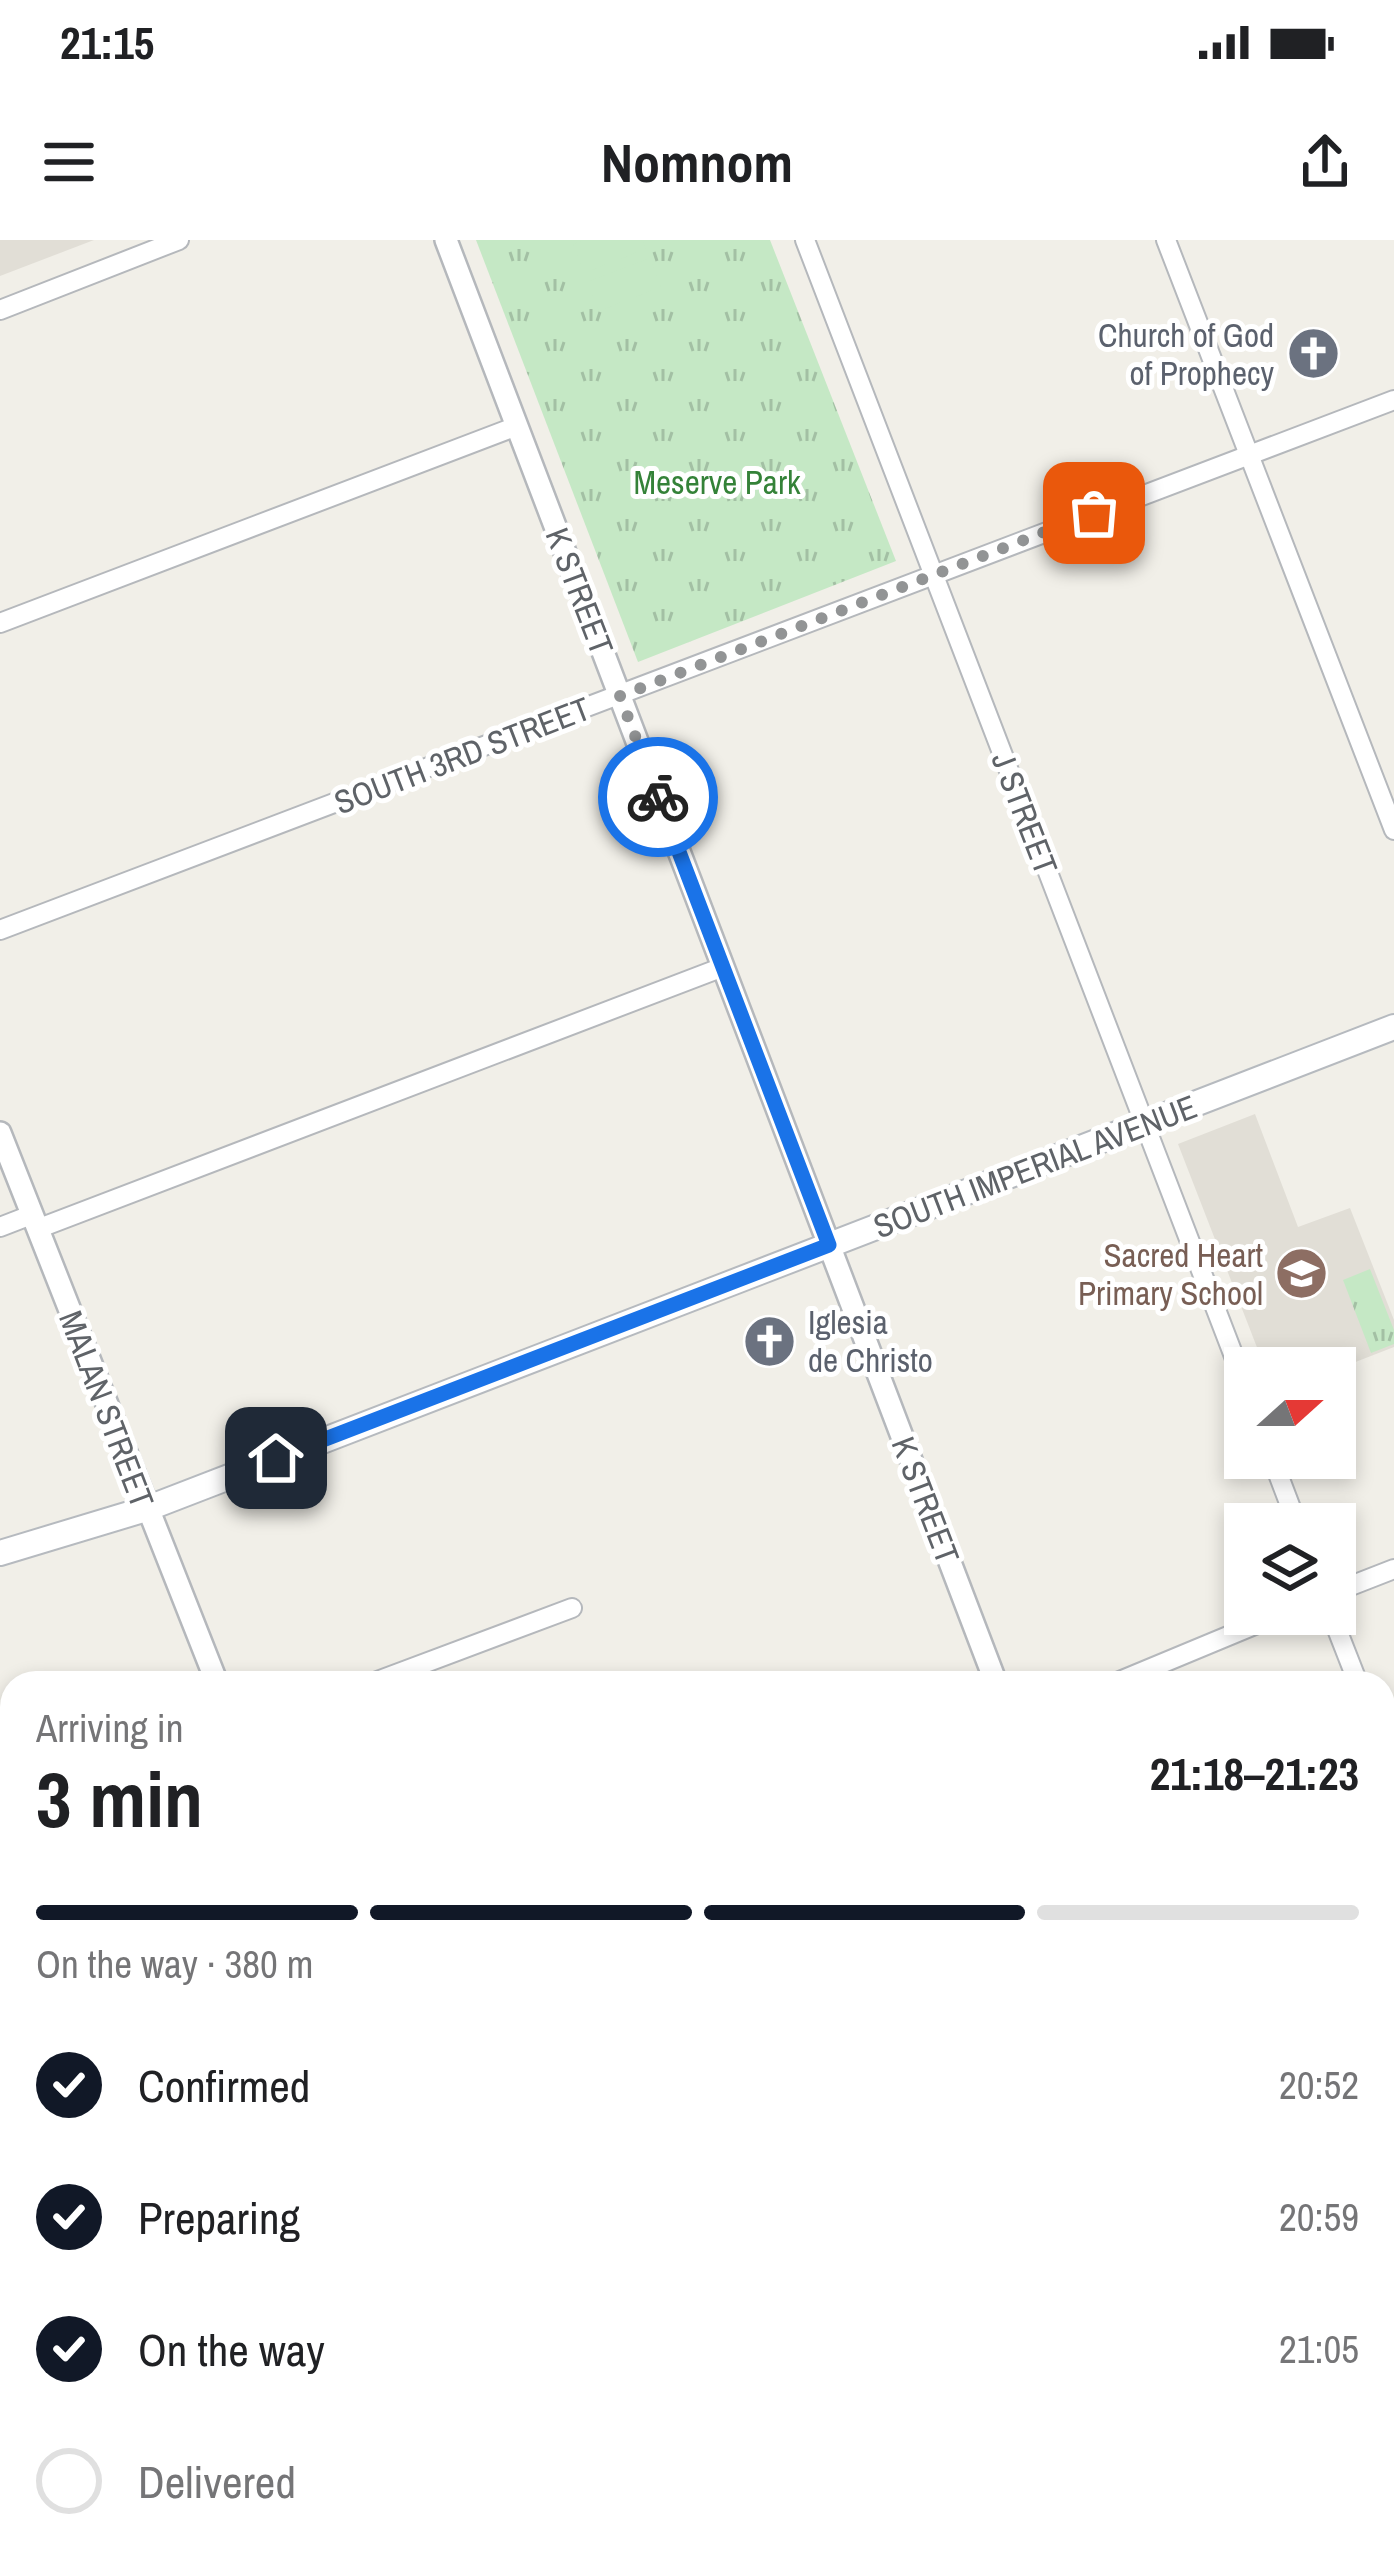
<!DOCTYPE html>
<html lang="en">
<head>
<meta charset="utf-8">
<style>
  body { margin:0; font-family:"Archivo Narrow",sans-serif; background:#f2f2f2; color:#202124; height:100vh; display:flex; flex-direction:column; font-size:45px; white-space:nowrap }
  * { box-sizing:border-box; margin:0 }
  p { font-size:39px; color:#757577 }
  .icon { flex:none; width:66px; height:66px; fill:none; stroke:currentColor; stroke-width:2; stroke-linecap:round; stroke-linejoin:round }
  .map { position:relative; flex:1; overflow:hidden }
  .drawer { position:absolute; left:0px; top:1431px; width:1395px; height:903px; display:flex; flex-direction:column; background:#fff; border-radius:36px 36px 0 0; box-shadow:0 6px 18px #0003 }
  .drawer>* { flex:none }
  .needle { width:78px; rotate:69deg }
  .tools { position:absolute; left:1224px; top:1107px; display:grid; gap:24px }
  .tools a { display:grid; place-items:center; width:132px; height:132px; border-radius:0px; background:#fff; box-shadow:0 6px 18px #0003; font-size:60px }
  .pin { position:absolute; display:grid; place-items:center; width:102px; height:102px; color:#fff; margin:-51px; border-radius:24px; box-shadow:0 6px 18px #0006 }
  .courier { position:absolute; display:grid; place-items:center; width:120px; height:120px; margin:-60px; border:9px solid #1a73e8; border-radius:50%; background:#fff; color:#222; box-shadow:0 3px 15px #0007 }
  .overview em { font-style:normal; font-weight:700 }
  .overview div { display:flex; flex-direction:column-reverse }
  .overview { display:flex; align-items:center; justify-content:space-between; height:204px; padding:0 36px }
  h1 { font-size:78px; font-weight:700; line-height:90px }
  .bar { display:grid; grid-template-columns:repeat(4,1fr); gap:18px 12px; align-content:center; height:144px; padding:0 36px }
  .bar i { height:15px; border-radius:9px; background:#e0e0e0 }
  .bar .active { background:#111827 }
  .bar p { grid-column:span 4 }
  ol { padding:0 36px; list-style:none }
  li { display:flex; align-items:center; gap:36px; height:132px }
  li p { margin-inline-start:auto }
  li .icon { padding:12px; border-radius:50%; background:#111827; color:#fff; stroke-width:4 }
  li:last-child { color:#757577 }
  li i { width:66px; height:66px; border:6px solid #e0e0e0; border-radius:50% }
  .status { display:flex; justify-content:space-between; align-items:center; height:84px; padding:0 60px; background:#fff; direction:ltr }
  .status svg { height:33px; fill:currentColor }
  header { display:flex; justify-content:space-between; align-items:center; height:156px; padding:0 36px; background:#fff; font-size:54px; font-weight:700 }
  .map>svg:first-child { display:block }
  .education { fill:#e1ded6 }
  .park { fill:url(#park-tufts) }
  .pitch { fill:#c5e8c5 }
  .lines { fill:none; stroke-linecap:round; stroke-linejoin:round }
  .minor-casing { stroke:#b5b8bc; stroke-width:22 }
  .tertiary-casing { stroke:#b5b8bc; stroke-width:26 }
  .secondary-casing { stroke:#b6babf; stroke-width:28 }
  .minor { stroke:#fff; stroke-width:18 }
  .tertiary { stroke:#fff; stroke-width:21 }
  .secondary { stroke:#fff; stroke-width:24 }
  .rail { stroke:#b6b7b8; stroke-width:6; stroke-dasharray:3 15; stroke-linecap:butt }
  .done { stroke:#929495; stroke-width:12; stroke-dasharray:0 21.6 }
  .route { stroke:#1a73e8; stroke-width:15 }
  .labels { text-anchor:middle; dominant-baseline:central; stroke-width:10; stroke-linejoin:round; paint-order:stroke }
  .worship-label { font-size:33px; fill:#5b616d; stroke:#fff; text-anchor:end }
  .park-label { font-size:33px; fill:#348238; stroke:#fff }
  .street-label { font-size:33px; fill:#5f6368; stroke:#fff }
  .education-label { font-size:33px; fill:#785e54; stroke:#fff; text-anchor:end }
</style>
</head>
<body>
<div class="status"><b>21:15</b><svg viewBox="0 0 49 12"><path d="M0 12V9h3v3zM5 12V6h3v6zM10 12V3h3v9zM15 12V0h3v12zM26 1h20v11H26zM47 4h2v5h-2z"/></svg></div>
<header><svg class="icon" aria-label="menu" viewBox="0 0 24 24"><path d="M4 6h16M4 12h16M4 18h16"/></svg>Nomnom<svg class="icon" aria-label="share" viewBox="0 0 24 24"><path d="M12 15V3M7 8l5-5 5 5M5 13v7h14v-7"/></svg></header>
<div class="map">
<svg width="1394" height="2333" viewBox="0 0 1394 2333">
  <defs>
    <pattern id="park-tufts" width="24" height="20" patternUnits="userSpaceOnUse" patternTransform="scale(3)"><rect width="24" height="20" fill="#c5e8c5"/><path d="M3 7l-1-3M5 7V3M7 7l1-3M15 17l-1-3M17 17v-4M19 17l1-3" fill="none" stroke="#a3c0a4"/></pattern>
  </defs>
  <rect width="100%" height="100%" fill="#f1efe8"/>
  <g class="education">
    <path d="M0,0H94L0,36Z"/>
    <path d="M1255,874L1298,987L1350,968L1394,1080V1107L1335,1130L1265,1128L1178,904Z"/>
  </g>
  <g class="park">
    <path d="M476,0H770L896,321L638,422Z"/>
    <path d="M1370,1029L1394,1090V1104L1371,1113L1343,1040Z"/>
  </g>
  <g class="pitch">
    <path d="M584,0H643L646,9L584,33L573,4Z"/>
    <path d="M650,18L661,47L599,71L587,42Z"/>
  </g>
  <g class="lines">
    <defs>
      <g id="minor">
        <path d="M805,0L1245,1145"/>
        <path d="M1166,0L1394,590"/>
        <path d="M0,70L179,0"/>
        <path d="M0,383L517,186"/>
        <path d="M0,690L1394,160"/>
        <path d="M0,987L31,975"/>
        <path d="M37,989L723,727"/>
        <path d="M1272,1218L1297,1284"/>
        <path d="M1335,1352L1394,1329"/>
        <path d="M1331,1374L1358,1443"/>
        <path d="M372,1443L572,1368"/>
        <path d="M1115,1443L1281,1374"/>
        <path d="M1383,1508L1394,1537"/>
        <path d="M1383,1619L1394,1618"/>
        <path d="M0,1725L12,1724"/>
        <path d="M1383,2094L1394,2093"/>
        <path d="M723,2322L727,2333"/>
        <path d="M1012,2322L1016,2333"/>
      </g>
      <g id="tertiary">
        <path d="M446,0L996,1443"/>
        <path d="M0,893L217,1443"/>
        <path d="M555,2322L559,2333"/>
        <path d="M1331,2322L1335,2333"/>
      </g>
      <path id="secondary" d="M0,1313L146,1269L1394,787"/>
    </defs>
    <use href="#minor" class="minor-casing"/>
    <use href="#tertiary" class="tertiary-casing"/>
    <use href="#secondary" class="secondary-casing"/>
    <use href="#minor" class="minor"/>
    <use href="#tertiary" class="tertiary"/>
    <use href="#secondary" class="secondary"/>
    <g class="rail">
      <path d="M1383,1847L1394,1846"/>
      <path d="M0,1977L12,1976"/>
    </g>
  </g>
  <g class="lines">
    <path class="done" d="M658,557L620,456L1094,273"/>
    <path class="route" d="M276,1218L829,1005L658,557"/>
  </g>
  <defs>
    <symbol id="church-disc" viewBox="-11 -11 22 22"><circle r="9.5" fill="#6b7280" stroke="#fff"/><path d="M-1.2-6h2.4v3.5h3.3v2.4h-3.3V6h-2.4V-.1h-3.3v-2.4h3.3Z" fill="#fff"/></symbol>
    <symbol id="school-disc" viewBox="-11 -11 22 22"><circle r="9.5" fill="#8d6e63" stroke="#fff"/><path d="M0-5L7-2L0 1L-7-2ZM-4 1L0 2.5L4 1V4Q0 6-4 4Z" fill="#fff"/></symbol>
  </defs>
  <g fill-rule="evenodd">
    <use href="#church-disc" x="1284" y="84" width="59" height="59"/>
    <use href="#school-disc" x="1272" y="1004" width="59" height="59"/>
    <use href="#church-disc" x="740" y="1072" width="59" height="59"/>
  </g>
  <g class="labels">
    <g class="worship-label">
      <text x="1274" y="95">Church of God<tspan x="1274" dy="38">of Prophecy</tspan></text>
      <text x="808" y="1082" text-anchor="start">Iglesia<tspan x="808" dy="38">de Christo</tspan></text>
    </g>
    <g class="park-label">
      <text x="717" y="242">Meserve Park</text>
    </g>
    <g class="street-label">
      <text transform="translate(580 351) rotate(69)">K STREET</text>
      <text transform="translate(462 515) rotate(-21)">SOUTH 3RD STREET</text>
      <text transform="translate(1025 573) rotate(69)">J STREET</text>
      <text transform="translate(1035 926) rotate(-21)">SOUTH IMPERIAL AVENUE</text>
      <text transform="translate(107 1169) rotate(69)">MALAN STREET</text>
      <text transform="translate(926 1260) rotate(69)">K STREET</text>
    </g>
    <g class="education-label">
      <text x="1263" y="1015">Sacred Heart<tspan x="1263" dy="38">Primary School</tspan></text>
    </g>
  </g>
</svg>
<div class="tools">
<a><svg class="needle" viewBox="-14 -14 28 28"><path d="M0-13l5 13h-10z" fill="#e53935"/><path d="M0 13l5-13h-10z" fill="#757577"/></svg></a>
<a><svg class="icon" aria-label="layers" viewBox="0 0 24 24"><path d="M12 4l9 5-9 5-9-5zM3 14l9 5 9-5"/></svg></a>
</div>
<div class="pin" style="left:1094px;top:273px;background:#ea580c"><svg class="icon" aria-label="bag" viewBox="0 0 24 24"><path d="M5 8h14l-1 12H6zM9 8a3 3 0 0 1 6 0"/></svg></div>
<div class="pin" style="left:276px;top:1218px;background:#1f2937"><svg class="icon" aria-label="home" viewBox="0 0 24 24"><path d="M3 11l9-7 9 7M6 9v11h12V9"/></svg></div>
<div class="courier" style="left:658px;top:557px"><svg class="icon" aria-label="bike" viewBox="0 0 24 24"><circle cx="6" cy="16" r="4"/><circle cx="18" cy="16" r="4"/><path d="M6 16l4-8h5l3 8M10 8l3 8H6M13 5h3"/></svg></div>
<section class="drawer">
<div class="overview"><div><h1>3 min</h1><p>Arriving in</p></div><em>21:18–21:23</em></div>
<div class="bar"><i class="active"></i><i class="active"></i><i class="active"></i><i></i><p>On the way · 380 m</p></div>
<ol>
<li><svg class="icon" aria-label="check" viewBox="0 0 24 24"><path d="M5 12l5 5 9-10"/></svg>Confirmed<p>20:52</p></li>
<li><svg class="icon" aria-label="check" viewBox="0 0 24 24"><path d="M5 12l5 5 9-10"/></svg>Preparing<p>20:59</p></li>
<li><svg class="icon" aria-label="check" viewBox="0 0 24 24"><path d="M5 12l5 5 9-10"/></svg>On the way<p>21:05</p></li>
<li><i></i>Delivered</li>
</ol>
</section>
</div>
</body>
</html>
